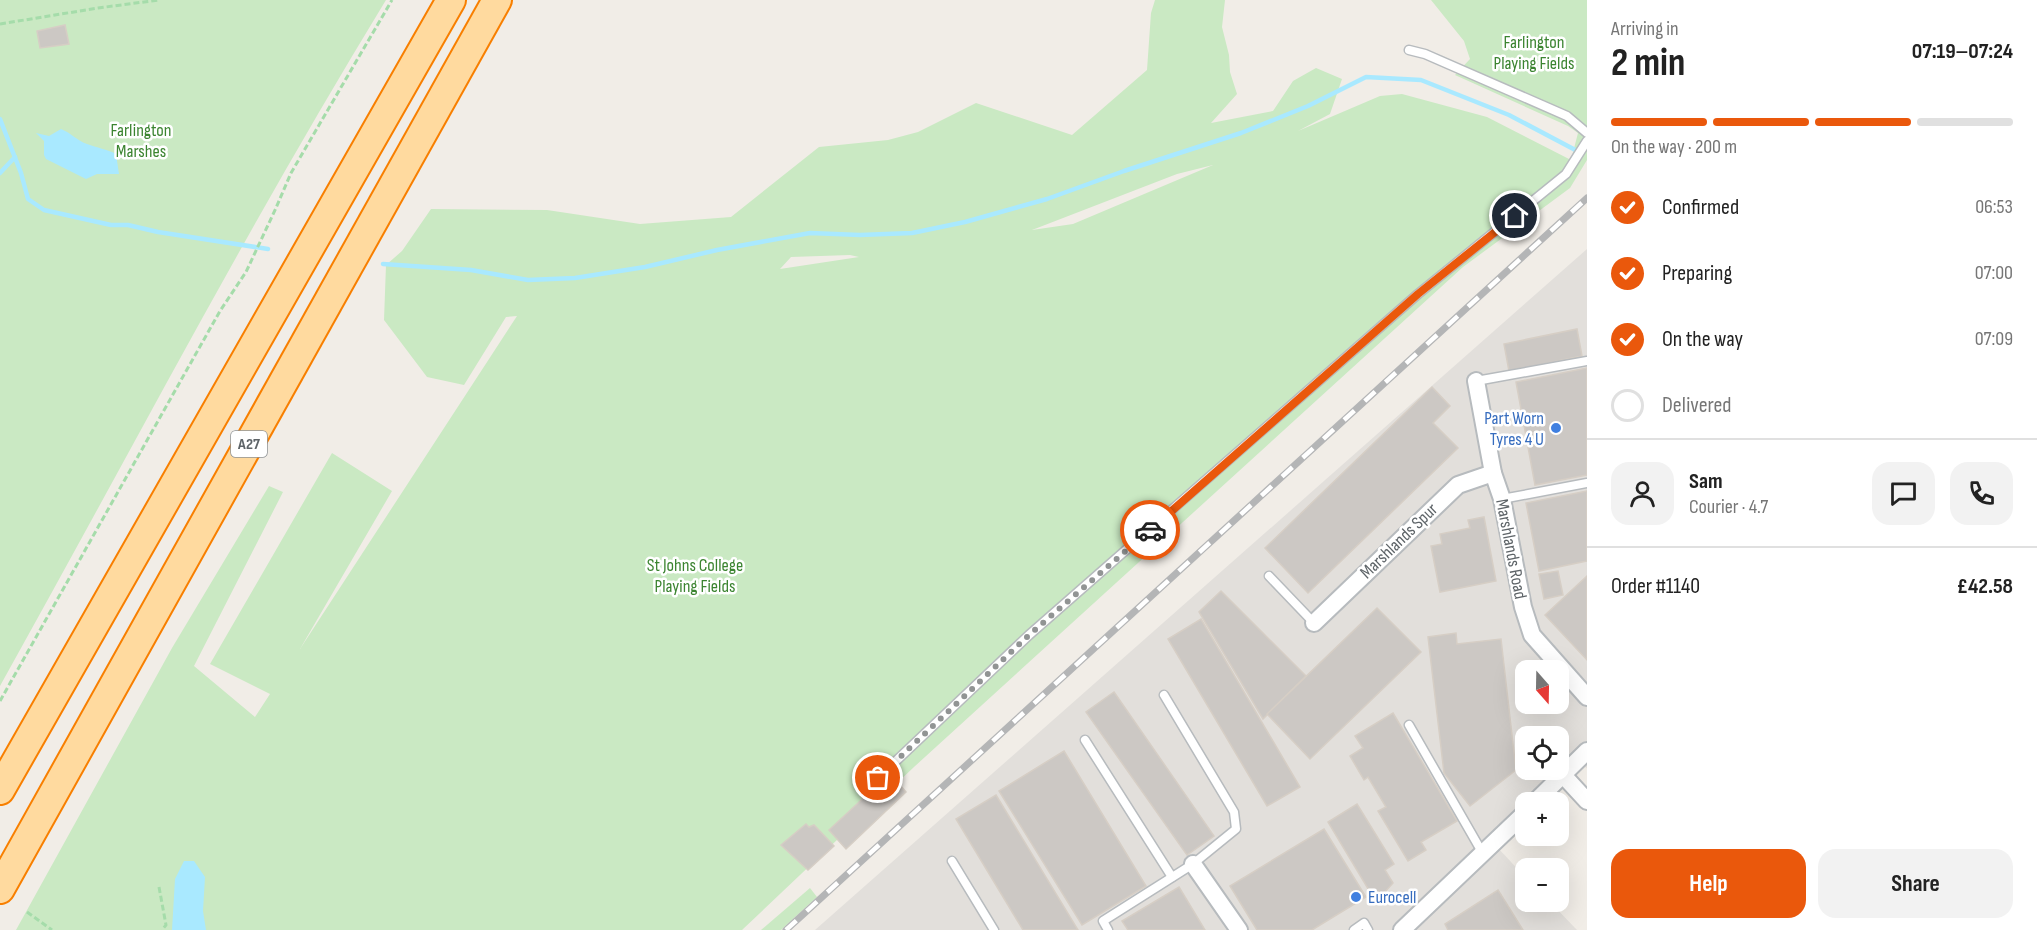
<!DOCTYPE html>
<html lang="en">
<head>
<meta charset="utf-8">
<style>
  body { margin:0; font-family:"Sofia Sans Condensed",sans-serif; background:#f2f2f2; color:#222; height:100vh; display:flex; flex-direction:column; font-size:22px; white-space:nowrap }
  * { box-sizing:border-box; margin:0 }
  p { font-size:20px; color:#767676 }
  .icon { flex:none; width:33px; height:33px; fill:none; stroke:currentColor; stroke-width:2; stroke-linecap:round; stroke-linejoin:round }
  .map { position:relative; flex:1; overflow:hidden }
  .side { display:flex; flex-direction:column; background:#fff; width:450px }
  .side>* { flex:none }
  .needle { width:39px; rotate:160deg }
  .controls { position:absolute; left:1515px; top:660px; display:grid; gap:12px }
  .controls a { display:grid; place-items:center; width:54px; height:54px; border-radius:12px; background:#fff; box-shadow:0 6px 24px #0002; font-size:30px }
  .pin { position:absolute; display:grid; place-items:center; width:51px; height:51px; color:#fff; margin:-26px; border:3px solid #fff; border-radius:50%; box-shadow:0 2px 6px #0007 }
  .courier { position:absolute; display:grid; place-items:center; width:60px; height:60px; margin:-30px; border:4px solid #ea580c; border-radius:50%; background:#fff; color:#222; box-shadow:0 2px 8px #0007 }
  .overview em { font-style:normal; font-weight:700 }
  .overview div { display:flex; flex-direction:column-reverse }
  .overview { display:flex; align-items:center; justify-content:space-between; height:102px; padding:0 24px }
  h1 { font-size:39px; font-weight:700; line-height:45px }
  .bar { display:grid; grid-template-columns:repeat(4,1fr); gap:9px 6px; align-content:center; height:72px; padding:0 24px }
  .bar i { height:8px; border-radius:4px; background:#e0e0e0 }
  .bar .on { background:#ea580c }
  .bar p { grid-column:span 4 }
  .line { display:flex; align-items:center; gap:15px; padding:0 24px; border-top:2px solid #e0e0e0 }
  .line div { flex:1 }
  .round { display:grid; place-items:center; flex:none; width:63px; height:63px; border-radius:18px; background:#f2f2f2 }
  ol { padding:0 24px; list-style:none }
  li { display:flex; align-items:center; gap:18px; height:66px }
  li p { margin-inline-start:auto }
  li .icon { padding:6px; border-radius:50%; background:#ea580c; color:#fff; stroke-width:4 }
  li:last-child { color:#767676 }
  li i { width:33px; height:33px; border:3px solid #e0e0e0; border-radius:50% }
  .cta { display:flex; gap:12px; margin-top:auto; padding:12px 24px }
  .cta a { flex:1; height:69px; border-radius:18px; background:#ea580c; color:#fff; font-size:24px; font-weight:700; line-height:69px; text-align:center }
  .cta a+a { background:#f2f2f2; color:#222 }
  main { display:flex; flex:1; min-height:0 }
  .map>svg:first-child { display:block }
  .industrial { fill:#e2dfdb; fill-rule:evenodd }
  .green { fill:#cae9c3; fill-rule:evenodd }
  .water { fill:#a9e9ff }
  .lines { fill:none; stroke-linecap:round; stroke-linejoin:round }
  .stream { stroke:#a9e9ff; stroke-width:4.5 }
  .building { fill:#ccc8c4; stroke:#d6cec5; stroke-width:1.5 }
  .service-casing { stroke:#b7bbbe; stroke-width:11 }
  .minor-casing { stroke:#b7bbbe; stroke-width:20 }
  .trunk-casing { stroke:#f87f00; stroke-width:32 }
  .path { stroke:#a5dcaa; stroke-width:3; stroke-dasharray:6 3; stroke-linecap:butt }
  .service { stroke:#fff; stroke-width:8 }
  .minor { stroke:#fff; stroke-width:16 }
  .trunk { stroke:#ffda9f; stroke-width:28 }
  .rail-casing { stroke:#b4b5b6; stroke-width:7 }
  .rail { stroke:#fff; stroke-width:4.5; stroke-dasharray:14; stroke-linecap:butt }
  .done { stroke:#919494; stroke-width:6; stroke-dasharray:0 10.8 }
  .route { stroke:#ea580c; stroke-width:8 }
  .shop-dot { fill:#3f7fe0; stroke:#fff; stroke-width:2 }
  .labels { text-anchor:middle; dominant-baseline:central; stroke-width:5; stroke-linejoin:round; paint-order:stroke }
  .shield { fill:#fff; stroke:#8e9295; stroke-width:1.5 }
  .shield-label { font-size:16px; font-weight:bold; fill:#5e6468 }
  .park-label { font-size:18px; fill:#3b8430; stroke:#fff }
  .shop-label { font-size:18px; fill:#366cbe; stroke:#fff; text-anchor:end }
  .street-label { font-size:18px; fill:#5e6468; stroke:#fff }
</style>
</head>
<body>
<main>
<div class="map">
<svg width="1587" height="930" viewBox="0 0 1587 930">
  <rect width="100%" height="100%" fill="#f1ede7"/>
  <path class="industrial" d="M1587,249V768L1585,767L1546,802H1526L1525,822L1498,848L1525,877L1526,902H1550L1577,930H815ZM1526,670H1558V704H1526ZM1526,736H1558V770H1526Z"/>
  <g class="green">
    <path d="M0,0H386C249,224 128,457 0,686Z"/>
    <path d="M1155,0H1225L1222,27L1229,55L1230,72L1237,94L1211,123L1273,111L1293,81L1316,68L1342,79L1330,114L1298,131L1380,96L1402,94L1487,117L1571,160L1578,133L1568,126L1455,75L1470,59L1464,41L1431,0H1587V160L1570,188L1463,267L914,767L742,930H16L172,648L269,486L283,492L194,666L255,717L270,694L210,664L332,453L392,491L300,649L517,316L506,317L464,385L427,377L384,320L386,265L402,251L431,209L547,210L640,224L731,217L819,147L888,140L918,132L976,103L1072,135L1147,70L1151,13ZM1213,165L1073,224L1032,230L1177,174ZM850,255L859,257L780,269L791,257Z"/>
    <path d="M810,888L817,897L781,930H761Z"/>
  </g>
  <g class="water">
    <path d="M61,129C71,133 78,141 87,144C97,148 107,149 116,154L119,174H97L86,179L46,159L44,155V141L36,133L49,136Z"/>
    <path d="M184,861H194L205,877L203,911L206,930H172L175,879Z"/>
  </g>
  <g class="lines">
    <g class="stream">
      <path d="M0,119L21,173L28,199L44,210L111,225H128L158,232L268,249"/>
      <path d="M0,173L15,157"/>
      <path d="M383,264L471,270L528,280L575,278L645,267L717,250L810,233L860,235L912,233L965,222L1047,199L1124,171L1241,133L1308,106L1366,77L1421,80L1509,115L1581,153"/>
    </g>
  </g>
  <g class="building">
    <path d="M65,25L69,44L40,48L37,31Z"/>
    <path d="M1577,329L1582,356L1509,371L1504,344Z"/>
    <path d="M1587,368V475L1535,485L1516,382Z"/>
    <path d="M1432,387L1450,406L1433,423L1458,448L1308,593L1265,548Z"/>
    <path d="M1587,491V561L1539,571L1526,503Z"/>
    <path d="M1484,517L1496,581L1440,592L1431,546L1442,544L1440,534L1470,528L1468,520Z"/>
    <path d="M1558,571L1563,595L1544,599L1539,574Z"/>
    <path d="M1587,576V660L1545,615Z"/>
    <path d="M1221,591L1306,676L1263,719L1199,612Z"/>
    <path d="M1377,608L1421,652L1310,759L1267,714Z"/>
    <path d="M1201,619L1300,787L1267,806L1168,639Z"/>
    <path d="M1456,633L1457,644L1501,639L1516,770L1470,806L1444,773L1428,637Z"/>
    <path d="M1114,692L1214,836L1187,855L1086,712Z"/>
    <path d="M1393,713L1457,821L1421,842L1426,850L1408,861L1378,811L1386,807L1368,777L1364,780L1350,756L1363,748L1355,736Z"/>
    <path d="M1064,751L1146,886L1082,925L999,791Z"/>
    <path d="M899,784L906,792L846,849L829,830L871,791L878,799Z"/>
    <path d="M996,795L1078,930H1023L956,819Z"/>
    <path d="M1357,804L1394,864L1385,870L1393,883L1376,902L1328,822Z"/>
    <path d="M806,824L809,827L814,825L834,846L808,870L781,845Z"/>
    <path d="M1324,829L1366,897L1312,930H1257L1230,886Z"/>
    <path d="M1179,887L1205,930H1128L1122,921Z"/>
    <path d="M1498,890L1523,930H1448L1445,924Z"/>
  </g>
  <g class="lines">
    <defs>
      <g id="service">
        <path d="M1409,50L1425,54L1567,116L1587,133"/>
        <path d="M1476,381L1587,361"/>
        <path d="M1502,499L1587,483"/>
        <path d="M1269,576L1314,623"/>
        <path d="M1409,725L1482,852"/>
        <path d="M1085,740L1172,877"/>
        <path d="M878,778L1029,635L1418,294L1566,174L1587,141"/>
        <path d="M952,861L994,930"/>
        <path d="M1108,930L1103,921L1193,864L1236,829L1234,812L1164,695"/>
        <path d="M1354,930L1364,923L1368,930"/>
      </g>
      <g id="minor">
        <path d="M1476,381L1493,473L1502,499L1523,607L1532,635L1587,697"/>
        <path d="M1314,623L1458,485L1493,473"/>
        <path d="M1563,775L1587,801"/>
        <path d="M1535,802L1587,751"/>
        <path d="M1193,864L1239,930"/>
        <path d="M1402,930L1526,812"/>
      </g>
      <g id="trunk">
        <path d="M0,790L451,0"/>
        <path d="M0,889L497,0"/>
      </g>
    </defs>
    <use href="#service" class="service-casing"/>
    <use href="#minor" class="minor-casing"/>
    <use href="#trunk" class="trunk-casing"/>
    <g class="path">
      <path d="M0,24L98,8L159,0"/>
      <path d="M0,701L220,311L246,272L276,208L291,173L392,0"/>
      <path d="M159,887L166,925L162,930"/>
      <path d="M27,912L52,930"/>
    </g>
    <use href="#service" class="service"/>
    <use href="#minor" class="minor"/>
    <use href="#trunk" class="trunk"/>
    <defs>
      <path id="rail" d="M786,930L1587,198"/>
    </defs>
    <use href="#rail" class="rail-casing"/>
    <use href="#rail" class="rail"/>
  </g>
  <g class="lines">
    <path class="done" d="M878,778L1029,635L1150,530"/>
    <path class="route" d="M1150,530L1418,294L1515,216"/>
  </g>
  <g class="shop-dot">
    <circle cx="1556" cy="428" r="6"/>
    <circle cx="1356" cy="897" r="6"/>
  </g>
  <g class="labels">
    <rect class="shield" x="231" y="431" width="36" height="26" rx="4.5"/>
    <g class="shield-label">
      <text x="249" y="444">A27</text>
    </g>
    <g class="park-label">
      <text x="1534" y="42">Farlington<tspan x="1534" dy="21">Playing Fields</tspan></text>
      <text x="141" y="130">Farlington<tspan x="141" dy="21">Marshes</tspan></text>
      <text x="695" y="565">St Johns College<tspan x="695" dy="21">Playing Fields</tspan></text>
    </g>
    <g class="shop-label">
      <text x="1544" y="418">Part Worn<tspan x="1544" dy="21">Tyres 4 U</tspan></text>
      <text x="1368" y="897" text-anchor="start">Eurocell</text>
    </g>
    <g class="street-label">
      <text transform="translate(1399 541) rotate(-44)">Marshlands Spur</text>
      <text transform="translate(1511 549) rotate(79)">Marshlands Road</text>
    </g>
  </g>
</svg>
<div class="controls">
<a><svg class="needle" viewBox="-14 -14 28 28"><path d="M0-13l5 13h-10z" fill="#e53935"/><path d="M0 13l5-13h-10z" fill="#767676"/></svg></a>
<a><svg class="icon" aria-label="locate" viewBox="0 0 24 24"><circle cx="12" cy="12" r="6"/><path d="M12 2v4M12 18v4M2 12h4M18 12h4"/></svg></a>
<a>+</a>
<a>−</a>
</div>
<div class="pin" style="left:878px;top:778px;background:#ea580c"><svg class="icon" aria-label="bag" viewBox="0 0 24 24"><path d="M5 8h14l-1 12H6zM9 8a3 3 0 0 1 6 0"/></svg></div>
<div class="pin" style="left:1515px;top:216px;background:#1f2937"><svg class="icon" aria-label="home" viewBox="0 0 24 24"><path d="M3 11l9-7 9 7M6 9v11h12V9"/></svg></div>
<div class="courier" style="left:1150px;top:530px"><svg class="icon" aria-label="car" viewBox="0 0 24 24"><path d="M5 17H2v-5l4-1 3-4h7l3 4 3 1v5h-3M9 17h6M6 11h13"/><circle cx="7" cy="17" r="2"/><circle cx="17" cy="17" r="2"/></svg></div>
</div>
<section class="side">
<div class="overview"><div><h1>2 min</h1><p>Arriving in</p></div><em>07:19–07:24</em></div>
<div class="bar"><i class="on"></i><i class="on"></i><i class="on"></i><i></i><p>On the way · 200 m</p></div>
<ol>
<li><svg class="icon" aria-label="check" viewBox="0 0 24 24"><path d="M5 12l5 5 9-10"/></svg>Confirmed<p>06:53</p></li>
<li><svg class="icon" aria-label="check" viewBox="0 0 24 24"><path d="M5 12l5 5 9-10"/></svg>Preparing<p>07:00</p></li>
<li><svg class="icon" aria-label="check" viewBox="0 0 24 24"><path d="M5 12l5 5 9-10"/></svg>On the way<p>07:09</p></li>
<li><i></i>Delivered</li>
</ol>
<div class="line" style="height:108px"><a class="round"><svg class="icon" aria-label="person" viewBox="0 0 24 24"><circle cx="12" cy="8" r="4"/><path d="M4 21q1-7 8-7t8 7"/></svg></a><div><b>Sam</b><p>Courier · 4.7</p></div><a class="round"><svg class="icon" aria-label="chat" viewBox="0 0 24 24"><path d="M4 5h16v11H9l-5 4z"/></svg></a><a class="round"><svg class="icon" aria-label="phone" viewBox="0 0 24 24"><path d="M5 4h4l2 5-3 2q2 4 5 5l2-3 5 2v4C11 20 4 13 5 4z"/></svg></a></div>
<div class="line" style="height:78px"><div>Order #1140</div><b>£42.58</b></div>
<div class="cta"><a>Help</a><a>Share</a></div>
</section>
</main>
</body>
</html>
